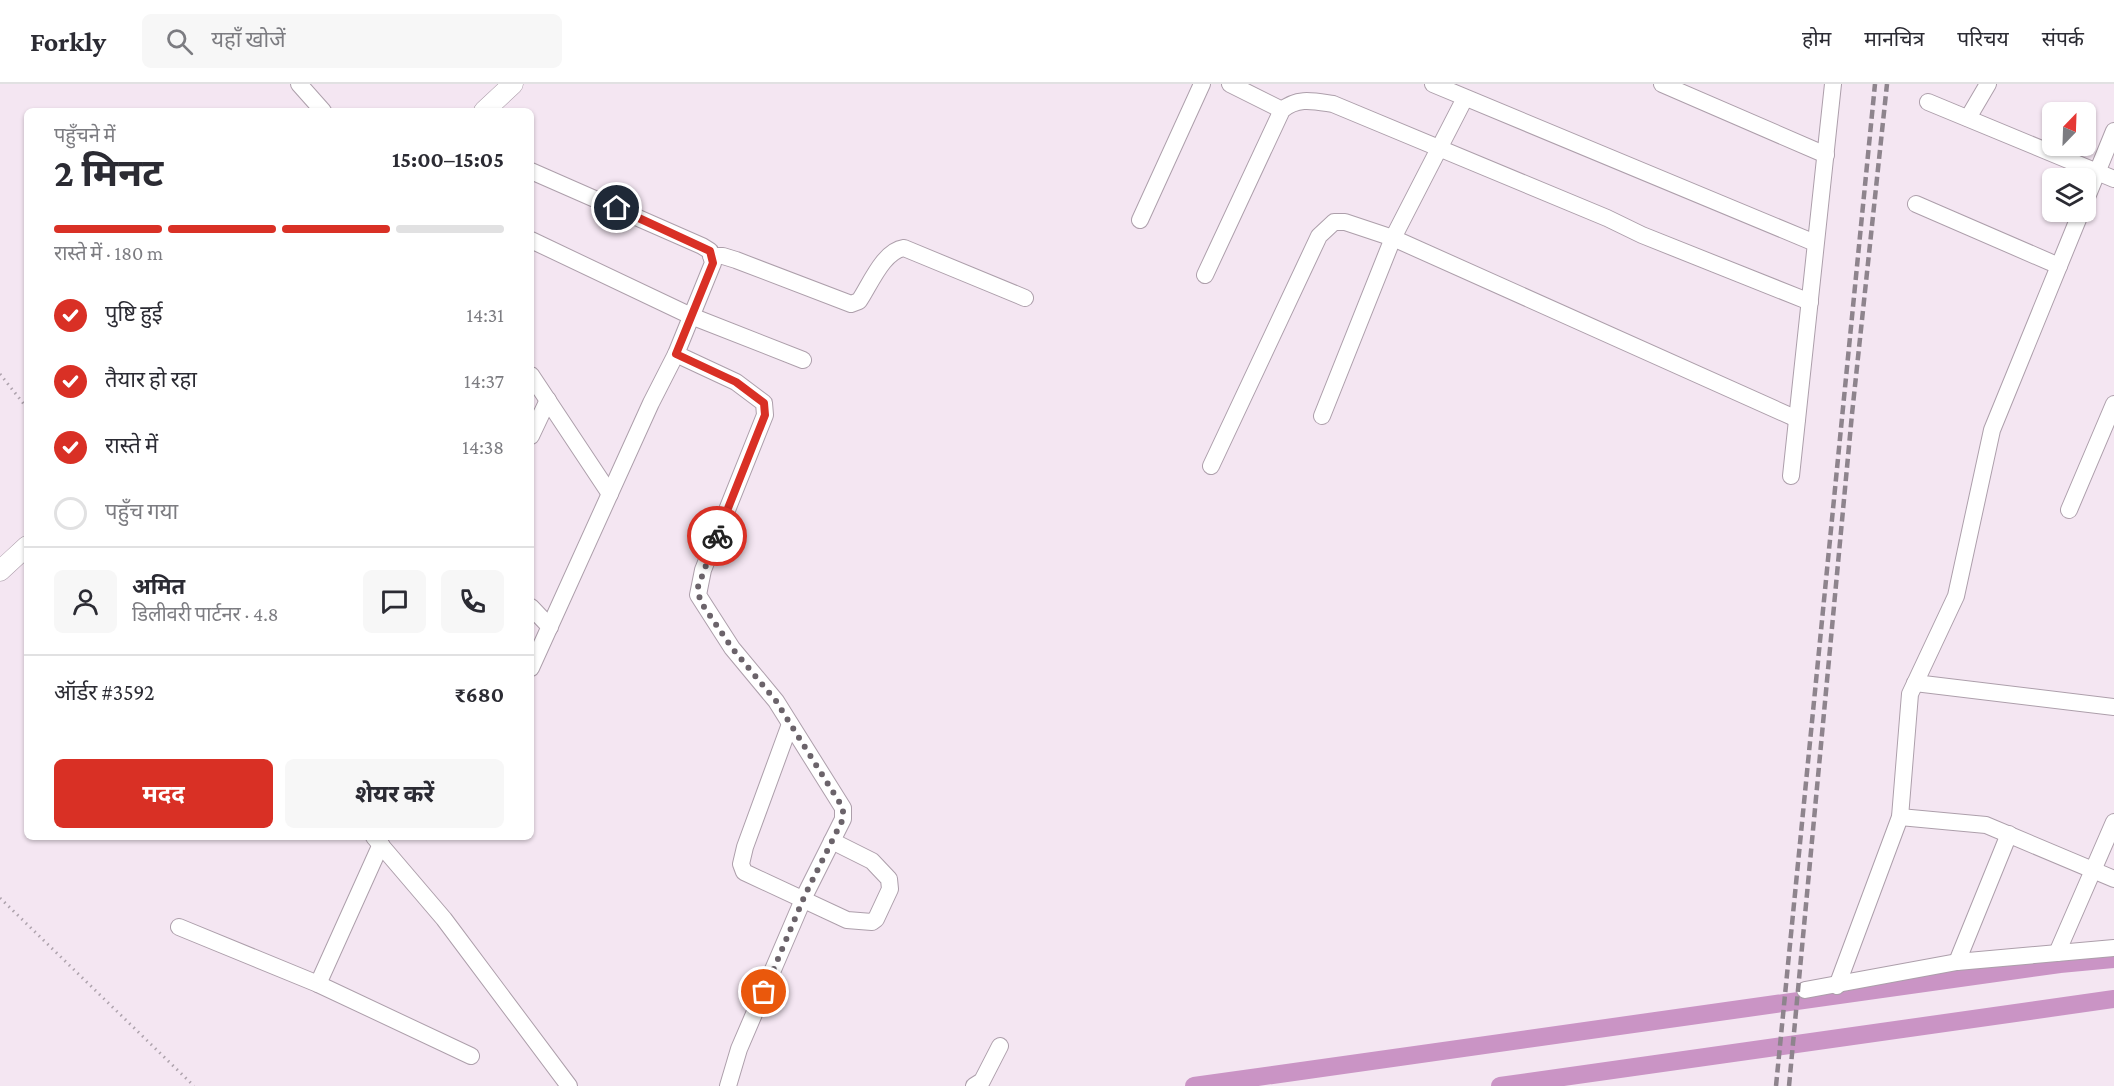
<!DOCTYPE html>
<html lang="hi">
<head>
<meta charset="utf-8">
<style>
  body { margin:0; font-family:"Crimson Pro","Noto Sans Devanagari",serif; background:#f7f7f7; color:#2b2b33; height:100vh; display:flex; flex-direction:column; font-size:22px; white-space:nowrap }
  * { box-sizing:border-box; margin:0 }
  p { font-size:20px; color:#7c7c81 }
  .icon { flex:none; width:33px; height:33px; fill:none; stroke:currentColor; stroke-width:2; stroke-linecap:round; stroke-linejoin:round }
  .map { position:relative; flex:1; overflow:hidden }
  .sheet { position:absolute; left:24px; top:24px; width:510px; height:732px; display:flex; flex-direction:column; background:#fff; border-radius:9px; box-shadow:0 2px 4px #0004 }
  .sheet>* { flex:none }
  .needle { width:39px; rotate:23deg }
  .controls { position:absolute; left:2042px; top:18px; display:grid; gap:12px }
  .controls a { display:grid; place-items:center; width:54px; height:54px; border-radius:9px; background:#fff; box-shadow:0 2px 4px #0004; font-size:30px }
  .pin { position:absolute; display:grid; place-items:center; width:51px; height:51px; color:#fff; margin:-26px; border:3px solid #fff; border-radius:50%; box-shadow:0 2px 6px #0007 }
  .courier { position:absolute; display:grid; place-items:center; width:60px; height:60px; margin:-30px; border:4px solid #d93025; border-radius:50%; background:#fff; color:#222; box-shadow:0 2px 8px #0007 }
  .head em { font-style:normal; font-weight:700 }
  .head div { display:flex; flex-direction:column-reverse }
  .head { display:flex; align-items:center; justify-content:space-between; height:102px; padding:0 30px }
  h1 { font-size:39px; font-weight:700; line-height:45px }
  .bar { display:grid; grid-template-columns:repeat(4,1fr); gap:9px 6px; align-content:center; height:72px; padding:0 30px }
  .bar i { height:8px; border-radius:4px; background:#e1e1e2 }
  .bar .active { background:#d93025 }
  .bar p { grid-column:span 4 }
  .line { display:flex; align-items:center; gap:15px; padding:0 30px; border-top:2px solid #e1e1e2 }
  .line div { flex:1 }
  .round { display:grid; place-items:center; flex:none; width:63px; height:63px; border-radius:9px; background:#f7f7f7 }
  ol { padding:0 30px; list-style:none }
  li { display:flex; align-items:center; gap:18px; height:66px }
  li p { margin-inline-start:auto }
  li .icon { padding:6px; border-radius:50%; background:#d93025; color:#fff; stroke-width:4 }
  li:last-child { color:#7c7c81 }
  li i { width:33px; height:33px; border:3px solid #e1e1e2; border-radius:50% }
  .button { display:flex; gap:12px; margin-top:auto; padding:12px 30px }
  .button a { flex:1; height:69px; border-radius:9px; background:#d93025; color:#fff; font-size:24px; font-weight:700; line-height:69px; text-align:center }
  .button a+a { background:#f7f7f7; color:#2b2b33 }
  header { display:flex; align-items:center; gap:36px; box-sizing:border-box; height:84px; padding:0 30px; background:#fff; border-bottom:2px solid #e1e1e2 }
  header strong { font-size:28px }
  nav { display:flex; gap:33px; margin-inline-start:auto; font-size:21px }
  .search { width:420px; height:54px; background:#f7f7f7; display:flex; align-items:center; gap:15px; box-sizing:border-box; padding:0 21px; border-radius:9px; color:#7c7c81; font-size:22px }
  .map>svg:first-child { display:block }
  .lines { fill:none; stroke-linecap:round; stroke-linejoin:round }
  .canal { stroke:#ca94c5; stroke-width:18 }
  .minor-casing { stroke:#ad9fab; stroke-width:18 }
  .tertiary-casing { stroke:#ad9fab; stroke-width:21 }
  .path { stroke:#aea3ad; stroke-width:3; stroke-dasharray:1.5 4.5; stroke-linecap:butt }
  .minor { stroke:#fff; stroke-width:16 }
  .tertiary { stroke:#fff; stroke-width:20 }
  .rail { stroke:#8e848d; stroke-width:4.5; stroke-dasharray:9 4.5; stroke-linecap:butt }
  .done { stroke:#6b636a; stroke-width:6; stroke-dasharray:0 10.8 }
  .route { stroke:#d93025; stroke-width:8 }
</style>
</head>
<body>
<header>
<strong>Forkly</strong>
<div class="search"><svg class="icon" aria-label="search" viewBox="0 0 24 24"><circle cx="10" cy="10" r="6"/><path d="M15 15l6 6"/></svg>यहाँ खोजें</div>
<nav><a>होम</a><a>मानचित्र</a><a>परिचय</a><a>संपर्क</a></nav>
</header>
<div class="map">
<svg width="2114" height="1002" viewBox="0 0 2114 1002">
  <rect width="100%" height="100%" fill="#f4e6f2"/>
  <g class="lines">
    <g class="canal">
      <path d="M1194,1002L2060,880L2114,875"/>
      <path d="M1500,1002L2114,915"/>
    </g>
    <defs>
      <g id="minor">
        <path d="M299,0L323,27"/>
        <path d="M1230,0L1282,26"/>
        <path d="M1433,0L1815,159"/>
        <path d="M1662,0L1826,71"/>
        <path d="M1928,18L2114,95"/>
        <path d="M1968,34L1988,0"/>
        <path d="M531,87L702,162L710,167L713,179L676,270L651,319L531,584"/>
        <path d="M2085,118L2114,47"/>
        <path d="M1916,120L2059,182"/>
        <path d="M1140,136L1202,0"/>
        <path d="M531,156L691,232L803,276"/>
        <path d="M711,172H723L736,176L851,220L859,217C870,201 883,167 904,164L1025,214"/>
        <path d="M1205,191L1282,26C1298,13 1313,17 1333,20L1607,134L1642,151L1810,218"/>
        <path d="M676,270L736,298L764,319L765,331L703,486L698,511L732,564L776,617L843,724V735L805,811L739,965L728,1002"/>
        <path d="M531,291L610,410"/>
        <path d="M1322,332L1393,154L1465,14"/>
        <path d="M531,352L548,316"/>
        <path d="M1211,382L1319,152L1334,138H1345L1393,154L1797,335"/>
        <path d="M1791,392L1833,0"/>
        <path d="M2069,426L2114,320"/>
        <path d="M531,523L550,543"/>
        <path d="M1915,599L2114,623"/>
        <path d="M790,640L745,763L741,780L744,788L847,836L872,838L876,835L890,805L889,795L872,777L832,757"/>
        <path d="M1900,733L1986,741L2114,795"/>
        <path d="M374,753L444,835L569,1002"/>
        <path d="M179,843L318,900L471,972"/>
        <path d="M2057,869L2114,738"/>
        <path d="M1957,878L2009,750"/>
        <path d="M318,900L381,760"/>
        <path d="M1837,902L1900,733L1910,610L1956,512L1992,346L2081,128"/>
        <path d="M1805,906L1957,878L2114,864"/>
        <path d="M974,1002L982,997L1000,962"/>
      </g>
      <g id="tertiary">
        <path d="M484,27L513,0"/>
        <path d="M0,487L27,462"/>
      </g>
    </defs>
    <use href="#minor" class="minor-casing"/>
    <use href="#tertiary" class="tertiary-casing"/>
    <g class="path">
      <path d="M0,290L27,324"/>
      <path d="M0,814L194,1002"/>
    </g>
    <use href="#minor" class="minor"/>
    <use href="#tertiary" class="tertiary"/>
    <g class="rail">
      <path d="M1776,1002L1875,0"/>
      <path d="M1789,1002L1852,330L1887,0"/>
    </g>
  </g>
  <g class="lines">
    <path class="done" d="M717,452L698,503L700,517L732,564L776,617L843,724V735L805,811L764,908"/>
    <path class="route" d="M617,124L710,167L713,179L676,270L736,298L764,319L765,331L717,452"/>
  </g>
</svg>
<div class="controls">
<a><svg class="needle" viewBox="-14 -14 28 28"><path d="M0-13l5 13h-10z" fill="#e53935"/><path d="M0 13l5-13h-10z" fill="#7c7c81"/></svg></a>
<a><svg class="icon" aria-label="layers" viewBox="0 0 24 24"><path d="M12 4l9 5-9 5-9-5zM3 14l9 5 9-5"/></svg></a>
</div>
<div class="pin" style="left:764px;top:908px;background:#ea580c"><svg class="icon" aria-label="bag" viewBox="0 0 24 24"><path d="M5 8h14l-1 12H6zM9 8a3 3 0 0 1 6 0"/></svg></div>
<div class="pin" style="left:617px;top:124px;background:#1f2937"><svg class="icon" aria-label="home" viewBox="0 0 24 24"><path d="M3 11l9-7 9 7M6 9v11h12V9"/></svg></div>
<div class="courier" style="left:717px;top:452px"><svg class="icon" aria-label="bike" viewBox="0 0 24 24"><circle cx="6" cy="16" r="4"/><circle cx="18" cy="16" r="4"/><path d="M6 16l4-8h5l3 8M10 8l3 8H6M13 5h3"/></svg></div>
<section class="sheet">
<div class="head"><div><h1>2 मिनट</h1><p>पहुँचने में</p></div><em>15:00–15:05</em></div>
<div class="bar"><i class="active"></i><i class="active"></i><i class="active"></i><i></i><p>रास्ते में · 180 m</p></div>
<ol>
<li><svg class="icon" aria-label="check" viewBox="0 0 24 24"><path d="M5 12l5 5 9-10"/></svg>पुष्टि हुई<p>14:31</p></li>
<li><svg class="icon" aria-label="check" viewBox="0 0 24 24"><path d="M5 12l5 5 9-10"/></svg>तैयार हो रहा<p>14:37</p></li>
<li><svg class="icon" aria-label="check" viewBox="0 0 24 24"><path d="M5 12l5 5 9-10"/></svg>रास्ते में<p>14:38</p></li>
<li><i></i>पहुँच गया</li>
</ol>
<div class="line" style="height:108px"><a class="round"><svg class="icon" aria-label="person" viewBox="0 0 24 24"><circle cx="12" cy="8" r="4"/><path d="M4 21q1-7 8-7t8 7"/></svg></a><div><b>अमित</b><p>डिलीवरी पार्टनर · 4.8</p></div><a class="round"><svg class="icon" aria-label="chat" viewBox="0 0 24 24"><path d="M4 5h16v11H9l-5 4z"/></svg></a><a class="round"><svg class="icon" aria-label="phone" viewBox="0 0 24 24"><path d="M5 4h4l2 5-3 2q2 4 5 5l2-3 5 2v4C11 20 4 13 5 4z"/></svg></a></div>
<div class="line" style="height:78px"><div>ऑर्डर #3592</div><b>₹680</b></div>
<div class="button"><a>मदद</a><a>शेयर करें</a></div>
</section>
</div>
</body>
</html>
